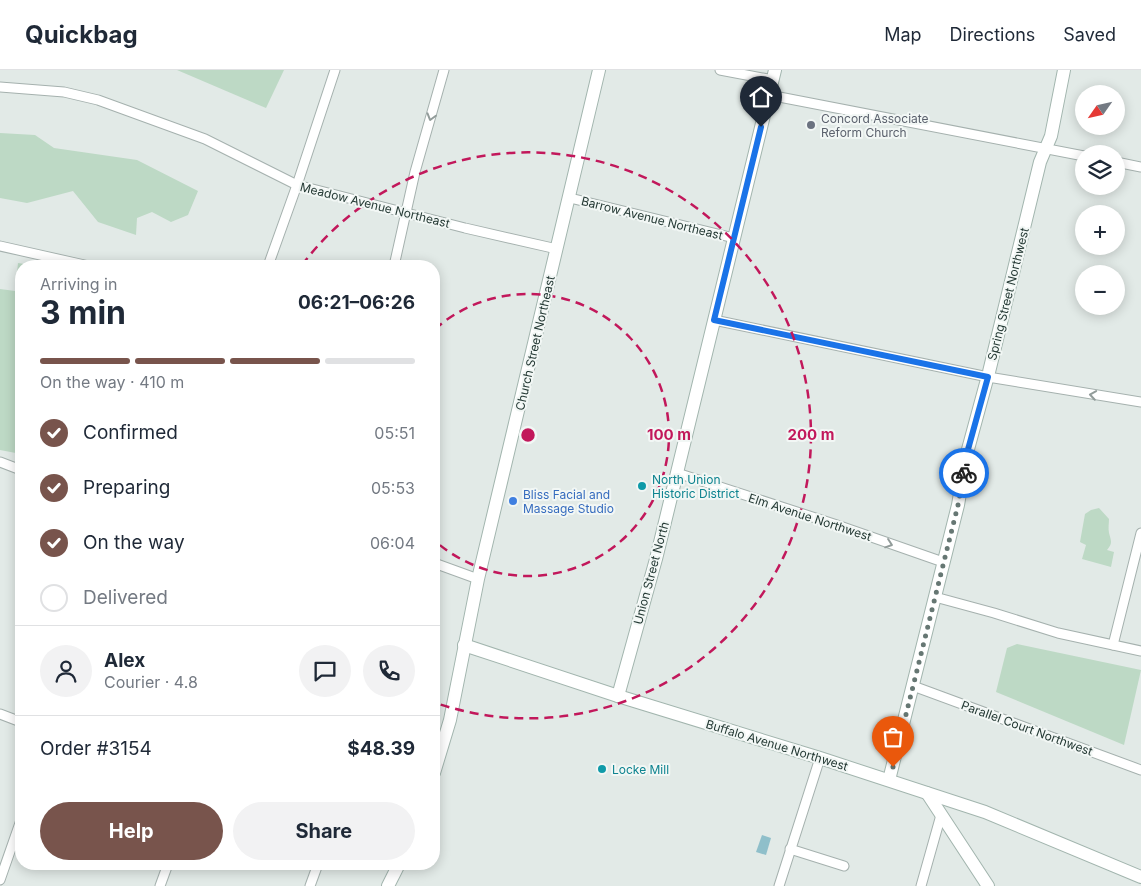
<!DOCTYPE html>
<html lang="en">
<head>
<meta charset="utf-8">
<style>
  body { margin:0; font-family:Inter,sans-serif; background:#f2f2f3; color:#1f2937; height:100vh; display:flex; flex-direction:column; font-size:19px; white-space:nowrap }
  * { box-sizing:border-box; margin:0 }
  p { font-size:16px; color:#747a83 }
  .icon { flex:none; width:28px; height:28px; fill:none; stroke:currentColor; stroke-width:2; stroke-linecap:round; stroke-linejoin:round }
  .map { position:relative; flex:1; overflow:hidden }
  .side { position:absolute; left:15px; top:190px; width:425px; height:610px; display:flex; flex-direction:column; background:#fff; border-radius:20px; box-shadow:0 2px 12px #0003 }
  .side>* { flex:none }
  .needle { width:32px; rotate:236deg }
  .tools { position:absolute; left:1075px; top:15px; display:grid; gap:10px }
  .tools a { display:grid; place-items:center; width:50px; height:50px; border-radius:50%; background:#fff; box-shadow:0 2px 12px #0003; font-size:25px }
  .pin { position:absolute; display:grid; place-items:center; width:42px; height:42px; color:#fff; margin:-51px -21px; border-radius:50% 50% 50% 0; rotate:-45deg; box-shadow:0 0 5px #0007 }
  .pin .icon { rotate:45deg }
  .courier { position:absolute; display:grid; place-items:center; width:50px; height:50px; margin:-25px; border:4px solid #1a73e8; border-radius:50%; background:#fff; color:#222; box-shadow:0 1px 6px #0007 }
  .overview em { font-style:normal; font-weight:700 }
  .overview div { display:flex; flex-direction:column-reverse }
  .overview { display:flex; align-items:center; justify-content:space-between; height:85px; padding:0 25px }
  h1 { font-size:32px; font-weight:700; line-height:38px }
  .bar { display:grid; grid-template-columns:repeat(4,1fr); gap:8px 5px; align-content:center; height:60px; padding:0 25px }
  .bar i { height:6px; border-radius:4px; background:#e0e1e3 }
  .bar .selected { background:#78544c }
  .bar p { grid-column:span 4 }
  .line { display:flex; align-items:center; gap:12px; padding:0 25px; border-top:1px solid #e0e1e3 }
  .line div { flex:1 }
  .round { display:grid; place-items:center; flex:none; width:52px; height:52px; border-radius:26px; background:#f2f2f3 }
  ol { padding:0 25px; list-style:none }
  li { display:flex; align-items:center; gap:15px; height:55px }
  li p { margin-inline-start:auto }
  li .icon { padding:5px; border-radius:50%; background:#78544c; color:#fff; stroke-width:4 }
  li:last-child { color:#747a83 }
  li i { width:28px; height:28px; border:2px solid #e0e1e3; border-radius:50% }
  .action { display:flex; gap:10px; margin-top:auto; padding:10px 25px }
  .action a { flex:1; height:58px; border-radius:30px; background:#78544c; color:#fff; font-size:20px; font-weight:700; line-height:58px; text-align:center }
  .action a+a { background:#f2f2f3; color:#1f2937 }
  header { display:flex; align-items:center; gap:30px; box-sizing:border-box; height:70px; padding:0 25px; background:#fff; border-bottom:1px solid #e0e1e3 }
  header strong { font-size:24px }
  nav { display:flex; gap:28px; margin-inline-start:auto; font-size:18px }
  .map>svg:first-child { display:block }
  .green { fill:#bdd9c5 }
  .water { fill:#8fbfca }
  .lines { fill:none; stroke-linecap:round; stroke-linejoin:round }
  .street-casing { stroke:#a5b1ae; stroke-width:11 }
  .secondary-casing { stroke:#a2b5ae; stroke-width:14 }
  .street { stroke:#fff; stroke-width:9 }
  .secondary { stroke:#fff; stroke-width:12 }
  .oneway { stroke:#929c9a }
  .done { stroke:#667773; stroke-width:5; stroke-dasharray:0 9 }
  .route { stroke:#1a73e8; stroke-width:6 }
  .ring { fill:none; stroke:#c2185b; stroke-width:2.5; stroke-dasharray:9 6 }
  .worship-dot { fill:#6b7280; stroke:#f2f7f5; stroke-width:2 }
  .culture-dot { fill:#0f9aa8; stroke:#f2f7f5; stroke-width:2 }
  .shop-dot { fill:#3f7fe0; stroke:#f2f7f5; stroke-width:2 }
  .labels { text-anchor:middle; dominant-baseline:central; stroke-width:4; stroke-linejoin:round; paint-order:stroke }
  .worship-label { font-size:12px; fill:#5b616d; stroke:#f2f7f5; text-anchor:start }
  .street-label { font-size:12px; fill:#243934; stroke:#f2f7f5 }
  .culture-label { font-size:12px; fill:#0d838f; stroke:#f2f7f5; text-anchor:start }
  .shop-label { font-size:12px; fill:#366cbe; stroke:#f2f7f5; text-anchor:start }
  .centre { fill:#c2185b; stroke:#f2f7f5; stroke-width:2.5 }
  .ring-label { font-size:15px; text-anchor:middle; font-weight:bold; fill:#c2185b; stroke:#f2f7f5; stroke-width:4; stroke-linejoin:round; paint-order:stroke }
</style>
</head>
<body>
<header>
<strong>Quickbag</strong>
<nav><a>Map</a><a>Directions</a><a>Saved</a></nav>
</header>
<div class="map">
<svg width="1141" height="816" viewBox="0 0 1141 816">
  <rect width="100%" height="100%" fill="#e2eae7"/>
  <g class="green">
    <path d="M177,0H284L266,38Z"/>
    <path d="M0,63L35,65L54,78L137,90L198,121L188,145L171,152L152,142L137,148L136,165L98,152L73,121L27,133L0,128Z"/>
    <path d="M18,193L38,196H21V384L0,380V219L15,221Z"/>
    <path d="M1099,438L1109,449C1109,453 1108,458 1109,463C1111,471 1113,473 1107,480L1114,482L1111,497L1082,489L1086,475L1080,472L1085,444L1091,440Z"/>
    <path d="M1017,574L1141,600L1124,675L996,622L1007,578Z"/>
  </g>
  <path class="water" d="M762,765L771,768L766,785L756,782Z"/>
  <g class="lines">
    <defs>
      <g id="street">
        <path d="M720,0L773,10"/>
        <path d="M0,17L64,22L98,30L205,69L297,115L465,158L557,179"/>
        <path d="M769,25L1084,86"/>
        <path d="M1116,92L1141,97"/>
        <path d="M570,128L734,168"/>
        <path d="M0,176L89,196"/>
        <path d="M268,196L297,115L335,0"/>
        <path d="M394,196L415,102L444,0"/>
        <path d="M714,250L988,307L1141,332"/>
        <path d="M0,392L21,400"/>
        <path d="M677,403L837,455L943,492"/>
        <path d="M434,493L478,509"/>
        <path d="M935,527L994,543L1058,563L1141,581"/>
        <path d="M1113,575L1141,463"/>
        <path d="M913,616L1141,700"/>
        <path d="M0,644L21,652"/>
        <path d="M790,779L844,796"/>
        <path d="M0,810L21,750"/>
        <path d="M160,816L168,794"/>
        <path d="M310,816L318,794"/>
        <path d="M779,816L820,688"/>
        <path d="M921,816L941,745"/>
      </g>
      <g id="secondary">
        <path d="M464,575L618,626L820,688L985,742L1141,807"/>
        <path d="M618,626L656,489L775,0"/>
        <path d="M434,703L450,650L478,509L599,0"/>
        <path d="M889,710L958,435L967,383L989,302L1040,92L1051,66L1064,0"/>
        <path d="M927,723L988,816"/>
        <path d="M388,816L399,794"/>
      </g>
    </defs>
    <use href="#street" class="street-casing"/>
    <use href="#secondary" class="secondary-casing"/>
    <use href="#street" class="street"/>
    <use href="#secondary" class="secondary"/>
  </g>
  <defs><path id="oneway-chevron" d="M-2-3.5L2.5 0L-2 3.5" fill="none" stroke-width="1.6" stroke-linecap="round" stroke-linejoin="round" transform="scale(1.25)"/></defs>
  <g class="oneway">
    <use href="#oneway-chevron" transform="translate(431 47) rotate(106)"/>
    <use href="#oneway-chevron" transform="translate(1093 325) rotate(-171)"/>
    <use href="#oneway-chevron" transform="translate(889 474) rotate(19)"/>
  </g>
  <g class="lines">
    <path class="done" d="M893,697L958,435L964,403"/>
    <path class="route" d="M761,57L714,250L988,307L967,383L964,403"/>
  </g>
  <g class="ring">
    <path d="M435 259A141 141 0 1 1 435 471"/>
    <path d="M302 195A283 283 0 1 1 436 633"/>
  </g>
  <circle class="worship-dot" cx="811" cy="55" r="5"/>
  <g class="culture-dot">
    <circle cx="642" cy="416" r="5"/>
    <circle cx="602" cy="699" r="5"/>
  </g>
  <circle class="shop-dot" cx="513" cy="431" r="5"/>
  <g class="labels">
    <g class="worship-label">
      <text x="821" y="48">Concord Associate<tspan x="821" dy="14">Reform Church</tspan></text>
    </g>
    <g class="street-label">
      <text transform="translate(375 135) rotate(14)">Meadow Avenue Northeast</text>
      <text transform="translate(652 148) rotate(14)">Barrow Avenue Northeast</text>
      <text transform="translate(1008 224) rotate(-76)">Spring Street Northwest</text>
      <text transform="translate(535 273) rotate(-77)">Church Street Northeast</text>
      <text transform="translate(810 447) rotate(18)">Elm Avenue Northwest</text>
      <text transform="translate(651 503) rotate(-75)">Union Street North</text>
      <text transform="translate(1027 658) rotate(20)">Parallel Court Northwest</text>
      <text transform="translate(777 675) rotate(17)">Buffalo Avenue Northwest</text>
    </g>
    <g class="culture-label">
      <text x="652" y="409">North Union<tspan x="652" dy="14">Historic District</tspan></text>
      <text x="612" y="699">Locke Mill</text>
    </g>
    <g class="shop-label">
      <text x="523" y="424">Bliss Facial and<tspan x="523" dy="14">Massage Studio</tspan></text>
    </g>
  </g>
  <circle cx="528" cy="365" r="8" class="centre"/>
  <g class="ring-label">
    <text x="669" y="370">100 m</text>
    <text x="811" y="370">200 m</text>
  </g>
</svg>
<div class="tools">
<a><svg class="needle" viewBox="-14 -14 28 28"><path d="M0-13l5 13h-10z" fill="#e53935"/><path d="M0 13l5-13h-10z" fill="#747a83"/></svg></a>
<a><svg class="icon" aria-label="layers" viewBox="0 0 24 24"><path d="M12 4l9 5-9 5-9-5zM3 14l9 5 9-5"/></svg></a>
<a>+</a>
<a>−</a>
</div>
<div class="pin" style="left:893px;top:697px;background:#ea580c"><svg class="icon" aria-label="bag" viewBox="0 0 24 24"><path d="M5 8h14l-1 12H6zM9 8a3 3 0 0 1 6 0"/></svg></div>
<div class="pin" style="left:761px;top:57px;background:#1f2937"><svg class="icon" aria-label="home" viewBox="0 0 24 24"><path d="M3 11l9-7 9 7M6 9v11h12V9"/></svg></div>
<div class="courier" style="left:964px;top:403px"><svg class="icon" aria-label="bike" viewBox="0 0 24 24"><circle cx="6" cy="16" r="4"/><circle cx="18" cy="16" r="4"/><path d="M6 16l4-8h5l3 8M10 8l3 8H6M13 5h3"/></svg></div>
<section class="side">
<div class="overview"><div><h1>3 min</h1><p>Arriving in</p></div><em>06:21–06:26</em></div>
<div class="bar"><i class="selected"></i><i class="selected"></i><i class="selected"></i><i></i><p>On the way · 410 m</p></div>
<ol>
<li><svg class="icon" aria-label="check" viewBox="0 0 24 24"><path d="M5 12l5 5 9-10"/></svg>Confirmed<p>05:51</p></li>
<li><svg class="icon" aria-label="check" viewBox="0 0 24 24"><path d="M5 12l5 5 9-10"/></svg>Preparing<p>05:53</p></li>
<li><svg class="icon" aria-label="check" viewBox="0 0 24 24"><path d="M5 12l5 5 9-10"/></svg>On the way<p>06:04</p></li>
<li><i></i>Delivered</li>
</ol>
<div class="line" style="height:90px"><a class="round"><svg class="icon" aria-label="person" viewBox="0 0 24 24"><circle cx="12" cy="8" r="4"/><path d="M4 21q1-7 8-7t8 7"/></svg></a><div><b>Alex</b><p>Courier · 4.8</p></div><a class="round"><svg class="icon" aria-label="chat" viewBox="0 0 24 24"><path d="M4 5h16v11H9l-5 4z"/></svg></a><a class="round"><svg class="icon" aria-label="phone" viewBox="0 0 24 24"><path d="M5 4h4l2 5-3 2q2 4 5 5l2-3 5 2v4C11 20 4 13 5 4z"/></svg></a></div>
<div class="line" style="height:65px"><div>Order #3154</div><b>$48.39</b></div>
<div class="action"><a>Help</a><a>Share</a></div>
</section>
</div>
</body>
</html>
